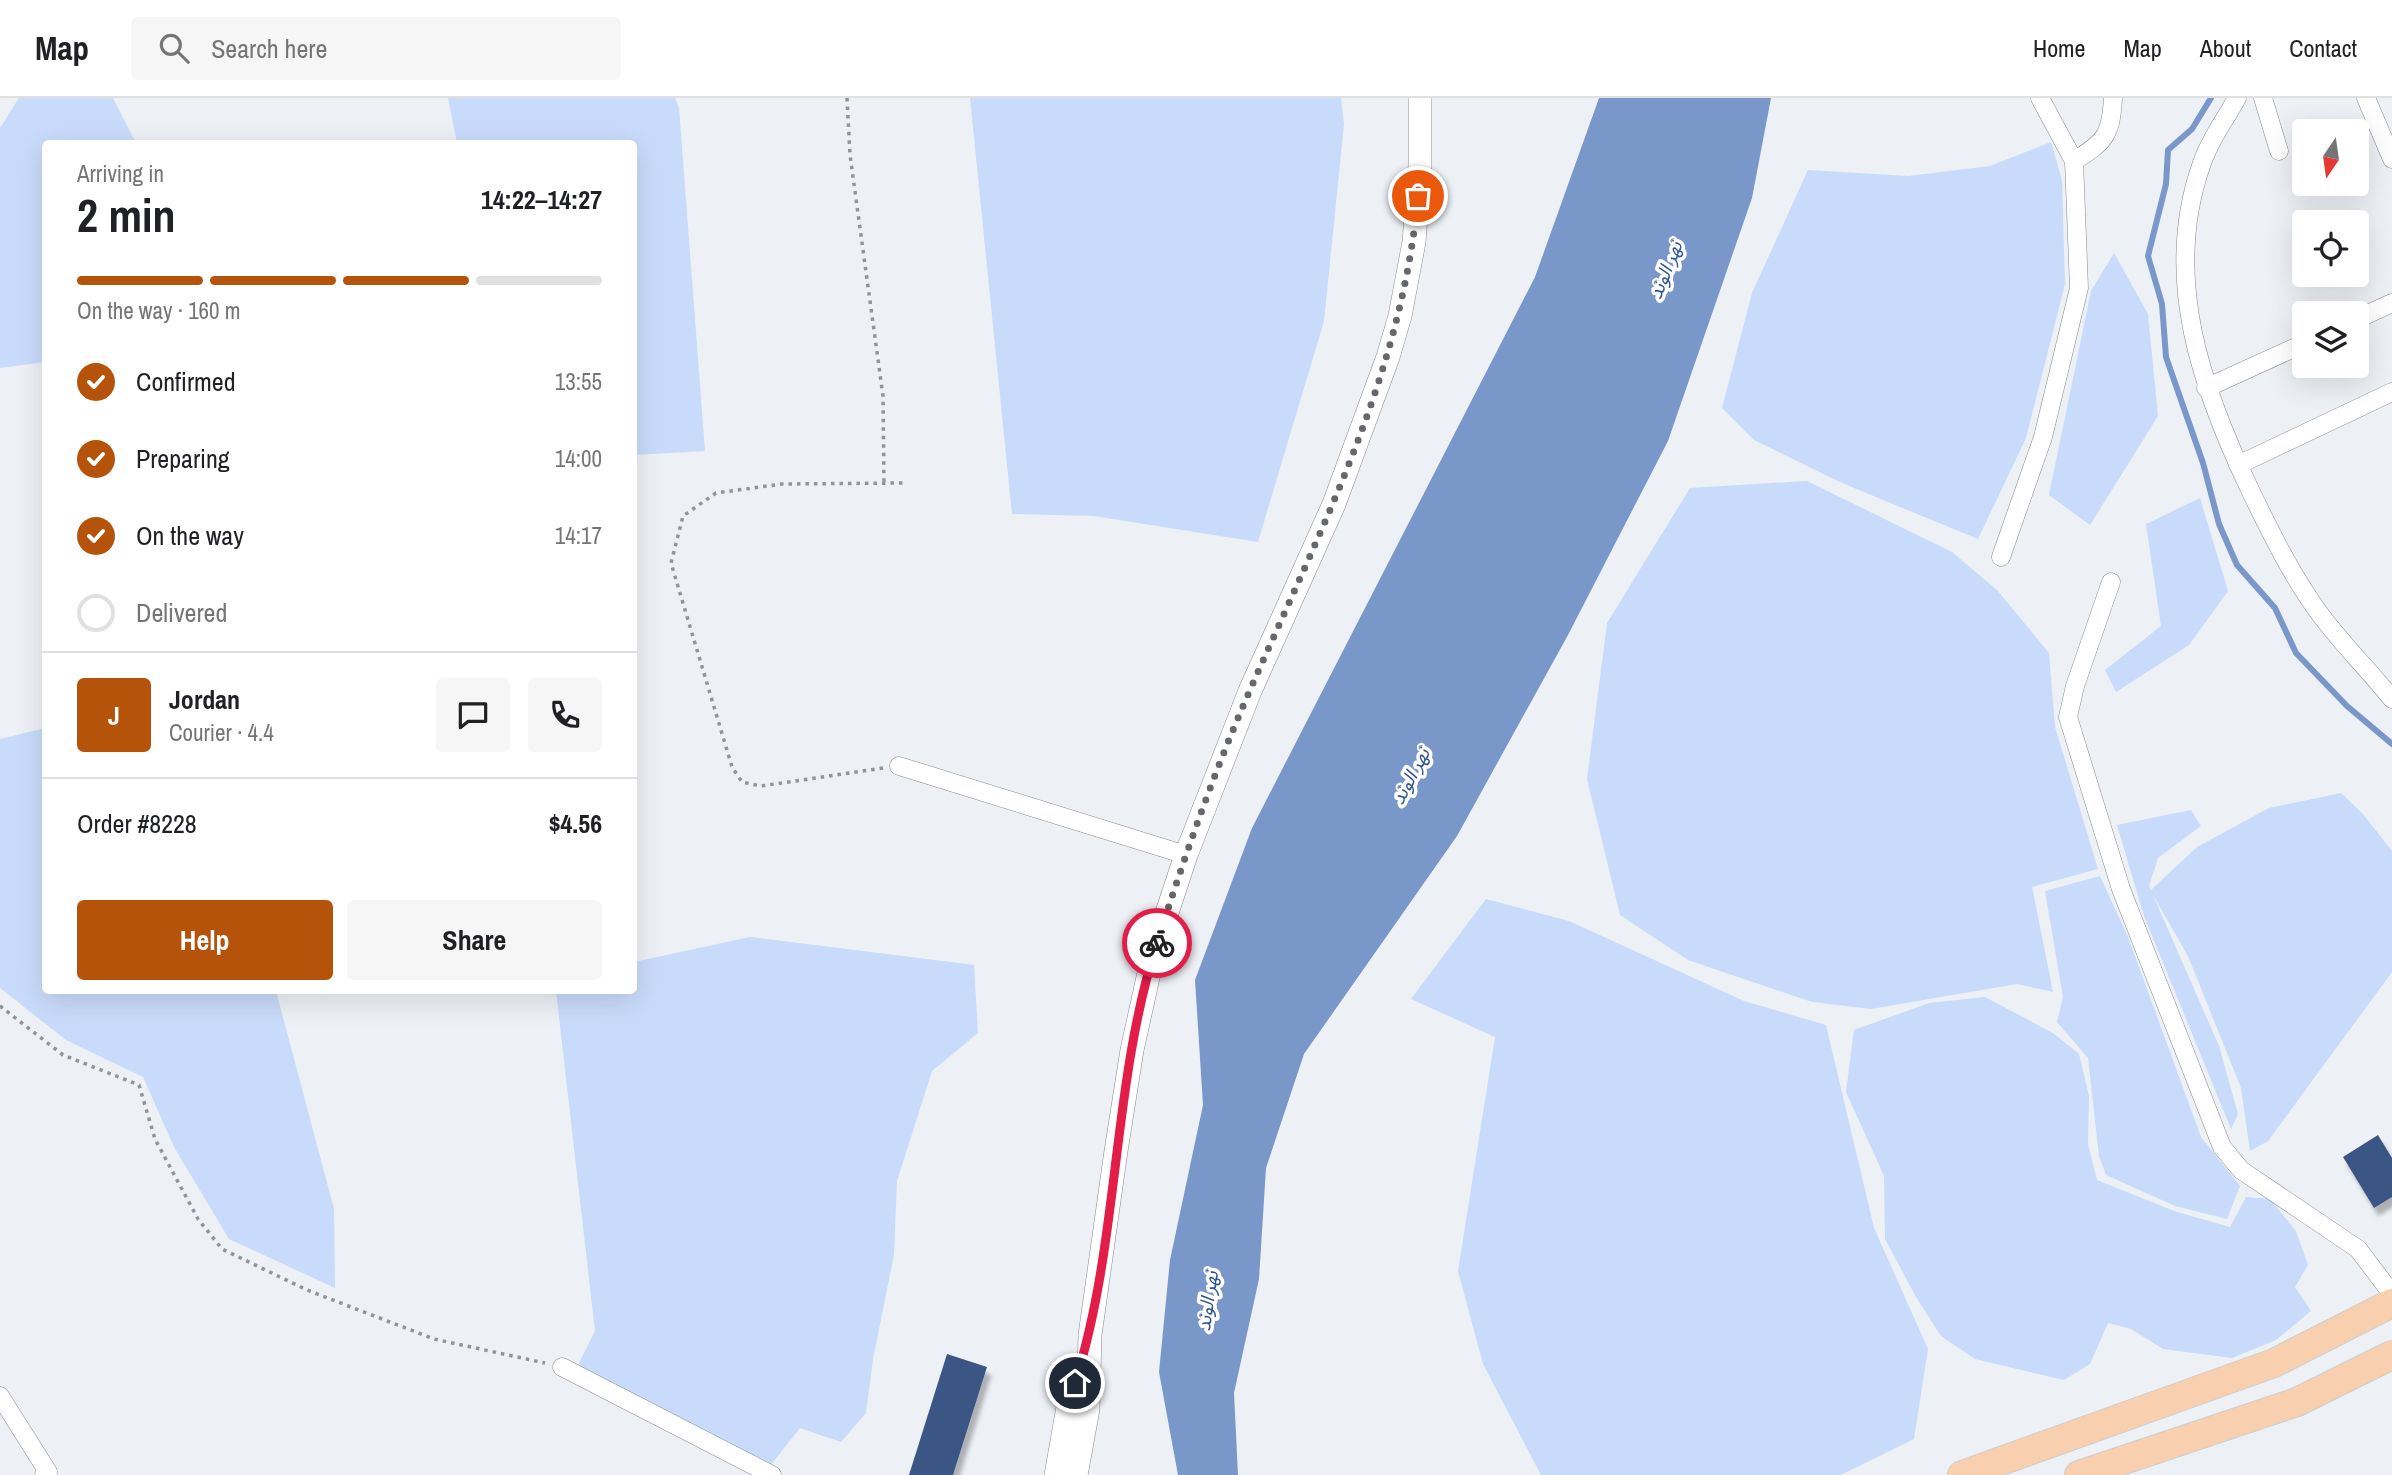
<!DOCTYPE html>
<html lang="en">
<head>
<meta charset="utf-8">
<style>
  body { margin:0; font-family:"Archivo Narrow","Noto Sans Arabic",sans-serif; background:#f6f6f6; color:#202124; height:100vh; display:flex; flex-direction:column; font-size:26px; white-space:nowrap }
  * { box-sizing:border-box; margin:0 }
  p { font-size:23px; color:#757577 }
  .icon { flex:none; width:38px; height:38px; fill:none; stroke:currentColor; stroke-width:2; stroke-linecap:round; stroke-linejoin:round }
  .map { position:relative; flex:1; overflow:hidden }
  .panel { position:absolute; left:42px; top:42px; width:595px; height:854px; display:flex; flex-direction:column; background:#fff; border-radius:7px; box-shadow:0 7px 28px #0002 }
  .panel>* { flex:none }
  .needle { width:46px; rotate:193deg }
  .controls { position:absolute; left:2292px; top:21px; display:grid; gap:14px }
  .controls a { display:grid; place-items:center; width:77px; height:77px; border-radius:7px; background:#fff; box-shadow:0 7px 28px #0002; font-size:35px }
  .pin { position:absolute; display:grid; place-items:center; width:60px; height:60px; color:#fff; margin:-30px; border:4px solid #fff; border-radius:50%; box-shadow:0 2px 7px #0007 }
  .courier { position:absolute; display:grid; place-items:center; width:70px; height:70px; margin:-35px; border:5px solid #e11d48; border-radius:50%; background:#fff; color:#222; box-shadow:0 2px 9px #0007 }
  .overview em { font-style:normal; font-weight:700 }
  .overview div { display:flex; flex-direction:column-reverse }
  .overview { display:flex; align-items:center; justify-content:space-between; height:119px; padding:0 35px }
  h1 { font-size:46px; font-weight:700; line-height:52px }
  .bar { display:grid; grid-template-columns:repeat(4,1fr); gap:10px 7px; align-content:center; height:84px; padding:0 35px }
  .bar i { height:9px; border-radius:5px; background:#e0e0e0 }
  .bar .active { background:#b45309 }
  .bar p { grid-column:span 4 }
  .line { display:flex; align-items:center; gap:18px; padding:0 35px; border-top:2px solid #e0e0e0 }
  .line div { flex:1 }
  .round { display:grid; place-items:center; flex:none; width:74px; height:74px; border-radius:7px; background:#f6f6f6 }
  ol { padding:0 35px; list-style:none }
  li { display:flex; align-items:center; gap:21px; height:77px }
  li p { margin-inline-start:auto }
  li .icon { padding:7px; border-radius:50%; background:#b45309; color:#fff; stroke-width:4 }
  li:last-child { color:#757577 }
  li i { width:38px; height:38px; border:4px solid #e0e0e0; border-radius:50% }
  .cta { display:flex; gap:14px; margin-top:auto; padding:14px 35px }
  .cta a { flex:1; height:80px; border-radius:7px; background:#b45309; color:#fff; font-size:28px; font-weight:700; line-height:80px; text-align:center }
  .cta a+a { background:#f6f6f6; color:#202124 }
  header { display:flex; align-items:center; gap:42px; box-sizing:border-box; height:98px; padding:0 35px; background:#fff; border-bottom:2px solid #e0e0e0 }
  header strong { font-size:33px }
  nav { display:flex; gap:38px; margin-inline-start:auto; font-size:24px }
  .search { width:490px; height:63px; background:#f6f6f6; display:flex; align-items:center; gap:18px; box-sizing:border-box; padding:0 24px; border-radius:7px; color:#757577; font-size:26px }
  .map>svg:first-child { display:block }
  .green { fill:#c8dbfa }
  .water { fill:#7997c9 }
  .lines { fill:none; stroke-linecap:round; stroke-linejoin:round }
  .stream { stroke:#7997c9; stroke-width:6 }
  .building { fill:#3b5684; filter:url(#shadow) }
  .minor-casing { stroke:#888a8f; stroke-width:19 }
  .tertiary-casing { stroke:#888a8f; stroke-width:24 }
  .primary-casing { stroke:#cdcdce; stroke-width:30 }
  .path { stroke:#919397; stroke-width:3.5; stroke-dasharray:3.5 5; stroke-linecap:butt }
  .minor { stroke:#fff; stroke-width:18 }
  .tertiary { stroke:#fff; stroke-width:23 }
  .primary { stroke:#f8d0af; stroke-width:28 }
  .done { stroke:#65676a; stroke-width:7; stroke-dasharray:0 12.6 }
  .route { stroke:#e11d48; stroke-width:9 }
  .labels { text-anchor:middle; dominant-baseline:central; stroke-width:7; stroke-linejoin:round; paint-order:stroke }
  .water-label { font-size:19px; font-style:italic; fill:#305594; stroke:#fff }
</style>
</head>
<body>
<header>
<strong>Map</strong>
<div class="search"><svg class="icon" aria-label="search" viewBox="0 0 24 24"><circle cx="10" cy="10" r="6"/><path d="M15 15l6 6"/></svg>Search here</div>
<nav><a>Home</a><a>Map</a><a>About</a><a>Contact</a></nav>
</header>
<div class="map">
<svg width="2392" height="1377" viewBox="0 0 2392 1377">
  <defs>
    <filter id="shadow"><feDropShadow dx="4.5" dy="8" stdDeviation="2" flood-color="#0004"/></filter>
  </defs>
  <rect width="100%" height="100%" fill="#edf0f5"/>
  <g class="green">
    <path d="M19,0H113L136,45L46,46L45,264L0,270V30Z"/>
    <path d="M448,0H675L679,10L705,353L634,357V46L457,45Z"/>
    <path d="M970,0H1341L1344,26L1324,223L1258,444L1094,418L1012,416Z"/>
    <path d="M2051,44L2062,82L2065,186L2026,340L1978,441L1842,385L1754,342L1722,310L1752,195L1808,72L1908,78L1990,68Z"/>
    <path d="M2114,155L2148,216L2158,318L2090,427L2049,397L2091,193Z"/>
    <path d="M1807,383L1952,454L1997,492L2049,555L2055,629L2098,771L2032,789L2053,894L2017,886L1871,911L1812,904L1688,862L1620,817L1587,681L1607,525L1690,390Z"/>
    <path d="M2200,400L2228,493L2189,547L2116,594L2105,572L2161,528L2146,426Z"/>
    <path d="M45,630L46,892L276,893L334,1111L335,1190L229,1141L174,1049L143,979L66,942L0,890V641Z"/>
    <path d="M2341,695L2363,716L2392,753V874L2268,1043L2250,1053L2241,990L2188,858L2153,797L2219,948L2238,1016L2231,1031L2144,818L2117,727L2191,712L2201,728L2158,760L2149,788L2151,792L2197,749L2269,710Z"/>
    <path d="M2100,778L2128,839L2201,1039L2240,1088L2227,1121L2175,1108L2106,1077L2099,1058L2088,960L2057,924L2063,899L2045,793Z"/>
    <path d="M1486,801L1569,823L1744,903L1826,927L1874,1130L1928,1251L1914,1341L1841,1377H1541L1483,1266L1458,1173L1495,939L1411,901Z"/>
    <path d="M750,839L974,867L978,935L932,973L897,1083L894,1157L873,1261L866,1315L841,1344L800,1330L766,1373L592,1289L578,1267L595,1233L556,893L634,892V864Z"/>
    <path d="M1985,899L2053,935L2079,956L2089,998L2088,1046L2097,1082L2174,1113L2230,1129L2246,1099L2270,1101L2296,1133L2308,1167L2295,1189L2311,1213L2276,1242L2232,1260L2163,1251L2131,1231L2108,1225L2090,1266L2064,1282L1975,1261L1941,1238L1916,1199L1885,1141L1884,1078L1846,994L1854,932L1929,905Z"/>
  </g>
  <path class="water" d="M1599,0H1771L1752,100L1668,343L1568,537L1457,738L1304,956L1266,1070L1259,1181L1234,1295L1238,1377H1178L1159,1274L1170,1162L1203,1007L1195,882L1252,730L1535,179Z"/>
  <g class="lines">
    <path class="stream" d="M2211,0L2192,31L2168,52L2166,86L2148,158L2162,206L2166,259L2203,365L2219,426L2237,467L2275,510L2296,555L2347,608L2392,646"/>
  </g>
  <g class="building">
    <path d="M2378,1037L2392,1060V1099L2374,1110L2343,1059Z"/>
    <path d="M947,1256L987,1269L953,1377H909Z"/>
  </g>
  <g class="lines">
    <defs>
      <g id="minor">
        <path d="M2040,0L2074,63"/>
        <path d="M2237,0C2225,22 2210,41 2202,65C2161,179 2202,292 2252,396C2271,435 2291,476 2317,512C2339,543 2368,571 2392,601"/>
        <path d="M2263,0L2279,53"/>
        <path d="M2366,0L2392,61"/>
        <path d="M2357,221L2392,205"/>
        <path d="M2206,290L2305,245"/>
        <path d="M2238,367L2392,294"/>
        <path d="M2001,459L2043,339L2079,190L2074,63C2105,44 2111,37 2113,0"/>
        <path d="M2111,484L2075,588L2068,619L2121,791L2222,1049L2241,1072L2358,1151L2392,1196"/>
        <path d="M899,668L1186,757"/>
        <path d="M562,1269L772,1377"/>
        <path d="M0,1298L48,1374L44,1377"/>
      </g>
      <g id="tertiary">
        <path d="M1056,1377L1068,1309L1081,1267"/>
        <path d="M1076,1377L1088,1311L1090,1237L1116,1053L1132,952L1153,857L1186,757L1250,593L1334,406L1388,259L1400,218L1414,144L1420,68V0"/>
      </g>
      <g id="primary">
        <path d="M1962,1377L2274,1265L2392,1205"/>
        <path d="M2079,1377L2297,1304L2392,1257"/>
      </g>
    </defs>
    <use href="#minor" class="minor-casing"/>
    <use href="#tertiary" class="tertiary-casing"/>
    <use href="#primary" class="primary-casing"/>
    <g class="path">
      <path d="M847,0L850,57L883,298L884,385"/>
      <path d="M883,670L761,688L742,684L732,669L671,465L683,418L716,395L782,386L904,385"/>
      <path d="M0,908L63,957L139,987L155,1041L198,1121L222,1151L307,1192L434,1241L545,1265"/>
    </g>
    <use href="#minor" class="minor"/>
    <use href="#tertiary" class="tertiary"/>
    <use href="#primary" class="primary"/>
  </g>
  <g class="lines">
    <path class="done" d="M1157,845C1184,760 1214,674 1250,592C1321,430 1402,277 1418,98"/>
    <path class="route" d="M1075,1285C1120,1143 1111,988 1157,845"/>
  </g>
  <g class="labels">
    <g class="water-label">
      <text transform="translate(1665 172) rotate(-68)">نهر الوند</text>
      <text transform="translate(1410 678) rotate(-62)">نهر الوند</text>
      <text transform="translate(1207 1203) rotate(-82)">نهر الوند</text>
    </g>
  </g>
</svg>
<div class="controls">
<a><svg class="needle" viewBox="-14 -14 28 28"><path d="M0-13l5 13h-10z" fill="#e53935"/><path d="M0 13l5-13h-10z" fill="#757577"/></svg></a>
<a><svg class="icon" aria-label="locate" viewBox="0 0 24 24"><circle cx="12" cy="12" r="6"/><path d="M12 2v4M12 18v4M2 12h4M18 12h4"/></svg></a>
<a><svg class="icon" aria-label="layers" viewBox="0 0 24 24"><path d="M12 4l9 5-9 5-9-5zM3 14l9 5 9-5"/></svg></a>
</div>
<div class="pin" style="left:1418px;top:98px;background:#ea580c"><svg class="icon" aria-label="bag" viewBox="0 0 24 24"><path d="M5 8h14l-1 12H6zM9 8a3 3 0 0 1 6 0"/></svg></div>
<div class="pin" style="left:1075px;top:1285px;background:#1f2937"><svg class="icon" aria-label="home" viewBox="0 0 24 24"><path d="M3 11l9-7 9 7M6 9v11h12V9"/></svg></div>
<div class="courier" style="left:1157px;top:845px"><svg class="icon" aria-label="bike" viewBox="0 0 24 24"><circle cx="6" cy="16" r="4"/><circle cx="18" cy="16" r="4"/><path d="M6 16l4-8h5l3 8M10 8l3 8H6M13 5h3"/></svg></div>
<section class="panel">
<div class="overview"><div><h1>2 min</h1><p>Arriving in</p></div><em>14:22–14:27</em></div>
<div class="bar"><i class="active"></i><i class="active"></i><i class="active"></i><i></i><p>On the way · 160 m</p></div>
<ol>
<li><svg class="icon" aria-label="check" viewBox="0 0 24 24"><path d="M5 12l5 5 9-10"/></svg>Confirmed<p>13:55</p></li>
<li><svg class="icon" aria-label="check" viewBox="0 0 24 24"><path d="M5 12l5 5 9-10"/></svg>Preparing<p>14:00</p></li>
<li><svg class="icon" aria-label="check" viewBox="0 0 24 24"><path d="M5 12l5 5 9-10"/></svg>On the way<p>14:17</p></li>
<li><i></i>Delivered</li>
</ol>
<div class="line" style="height:126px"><b class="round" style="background:#b45309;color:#fff">J</b><div><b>Jordan</b><p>Courier · 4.4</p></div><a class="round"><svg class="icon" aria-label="chat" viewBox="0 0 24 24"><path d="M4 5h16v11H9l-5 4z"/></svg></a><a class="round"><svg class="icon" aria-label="phone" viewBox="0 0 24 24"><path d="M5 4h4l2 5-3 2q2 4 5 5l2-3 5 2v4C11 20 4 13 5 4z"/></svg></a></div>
<div class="line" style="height:91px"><div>Order #8228</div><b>$4.56</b></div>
<div class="cta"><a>Help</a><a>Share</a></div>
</section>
</div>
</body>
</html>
